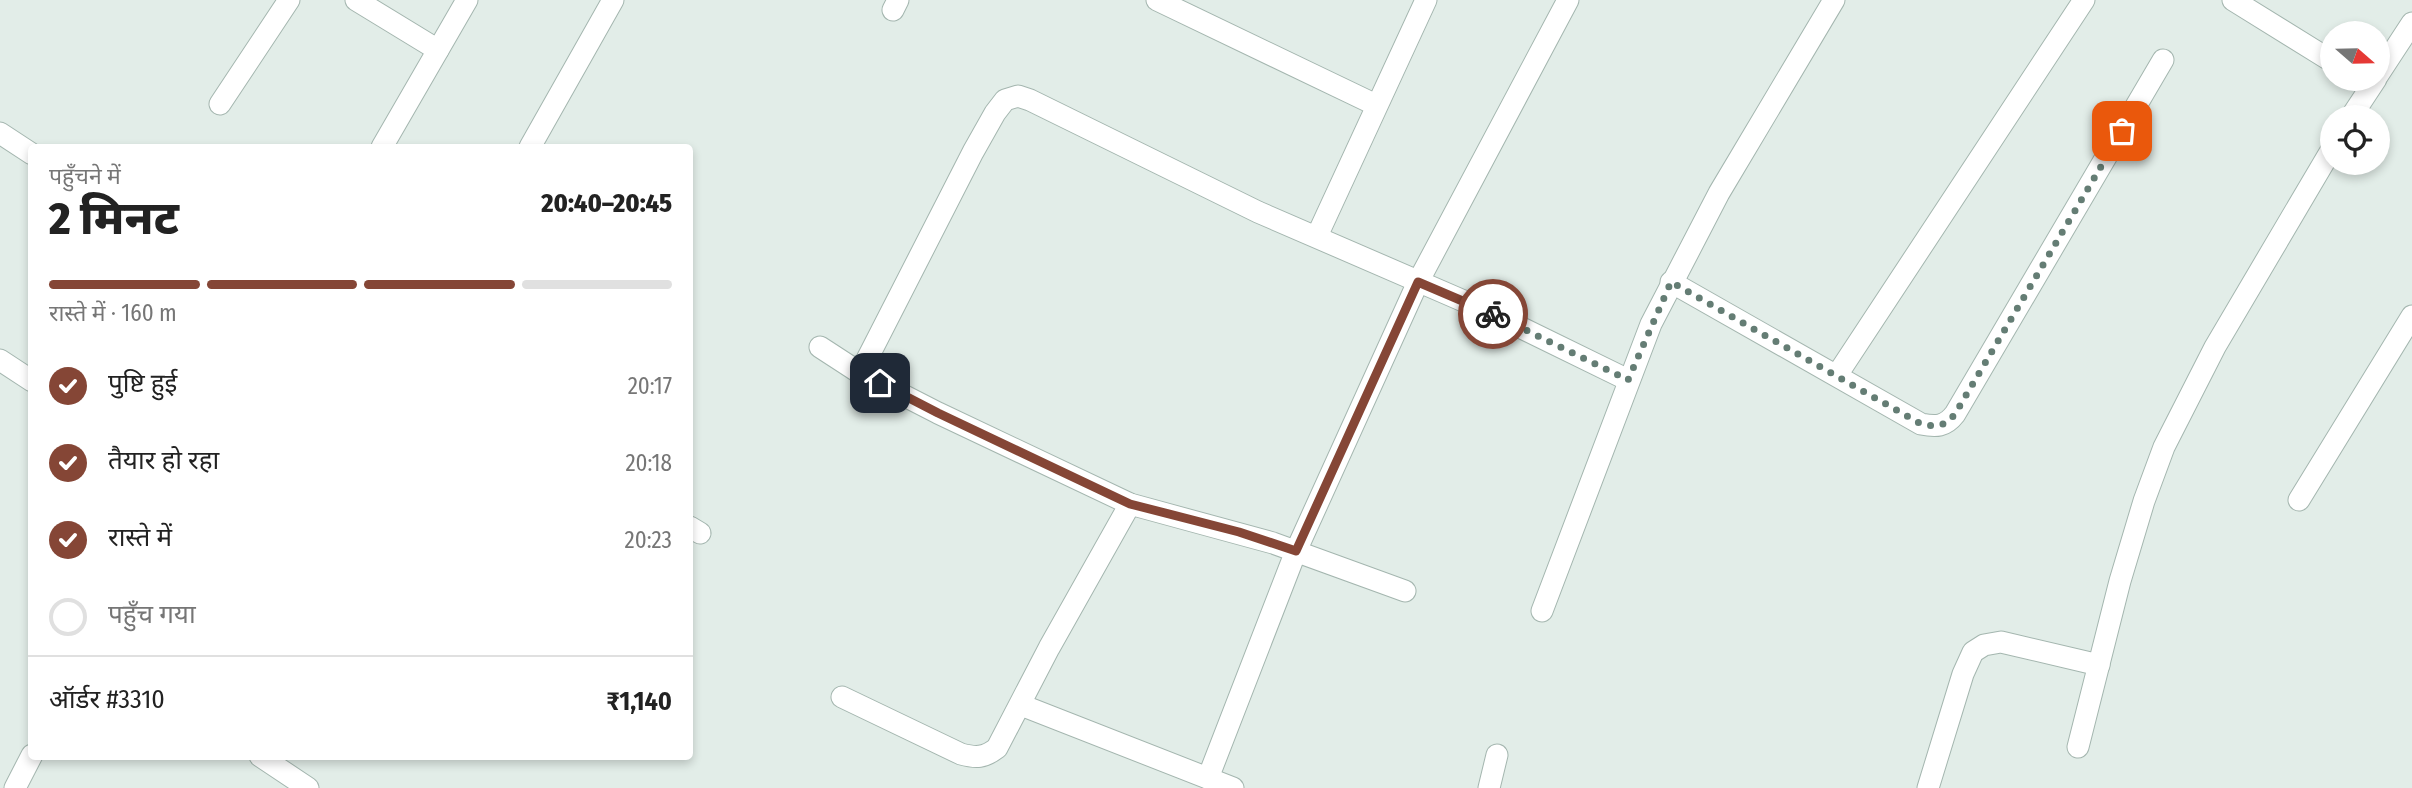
<!DOCTYPE html>
<html lang="hi">
<head>
<meta charset="utf-8">
<style>
  body { margin:0; font-family:"Fira Sans Condensed","Noto Sans Devanagari",sans-serif; background:#f6f6f6; color:#222; height:100vh; display:flex; flex-direction:column; font-size:26px; white-space:nowrap }
  * { box-sizing:border-box; margin:0 }
  p { font-size:23px; color:#767676 }
  .icon { flex:none; width:38px; height:38px; fill:none; stroke:currentColor; stroke-width:2; stroke-linecap:round; stroke-linejoin:round }
  .map { position:relative; flex:1; overflow:hidden }
  .drawer { position:absolute; left:28px; top:144px; width:665px; height:616px; display:flex; flex-direction:column; background:#fff; border-radius:7px; box-shadow:0 4px 10px #0003 }
  .drawer>* { flex:none }
  .needle { width:46px; rotate:110deg }
  .fabs { position:absolute; left:2320px; top:21px; display:grid; gap:14px }
  .fabs a { display:grid; place-items:center; width:70px; height:70px; border-radius:50%; background:#fff; box-shadow:0 4px 10px #0003; font-size:35px }
  .pin { position:absolute; display:grid; place-items:center; width:60px; height:60px; color:#fff; margin:-30px; border-radius:14px; box-shadow:0 4px 10px #0006 }
  .courier { position:absolute; display:grid; place-items:center; width:70px; height:70px; margin:-35px; border:5px solid #854636; border-radius:50%; background:#fff; color:#222; box-shadow:0 2px 9px #0007 }
  .headline em { font-style:normal; font-weight:800 }
  .headline div { display:flex; flex-direction:column-reverse }
  .headline { display:flex; align-items:center; justify-content:space-between; height:119px; padding:0 21px }
  h1 { font-size:46px; font-weight:800; line-height:52px }
  .bar { display:grid; grid-template-columns:repeat(4,1fr); gap:10px 7px; align-content:center; height:84px; padding:0 21px }
  .bar i { height:9px; border-radius:5px; background:#e0e0e0 }
  .bar .current { background:#854636 }
  .bar p { grid-column:span 4 }
  .line { display:flex; align-items:center; gap:18px; padding:0 21px; border-top:2px solid #e0e0e0 }
  .line div { flex:1 }
  ol { padding:0 21px; list-style:none }
  li { display:flex; align-items:center; gap:21px; height:77px }
  li p { margin-inline-start:auto }
  li .icon { padding:7px; border-radius:50%; background:#854636; color:#fff; stroke-width:4 }
  li:last-child { color:#767676 }
  li i { width:38px; height:38px; border:4px solid #e0e0e0; border-radius:50% }
  .map>svg:first-child { display:block }
  .lines { fill:none; stroke-linecap:round; stroke-linejoin:round }
  .minor-casing { stroke:#a4b6af; stroke-width:23 }
  .minor { stroke:#fff; stroke-width:21 }
  .done { stroke:#647d74; stroke-width:7; stroke-dasharray:0 12.6 }
  .route { stroke:#854636; stroke-width:9 }
</style>
</head>
<body>
<div class="map">
<svg width="2412" height="788" viewBox="0 0 2412 788">
  <rect width="100%" height="100%" fill="#e2ede8"/>
  <g class="lines">
    <defs>
      <g id="minor">
        <path d="M356,0L438,50"/>
        <path d="M1157,0L1376,105"/>
        <path d="M2233,0L2333,62"/>
        <path d="M893,10L898,0"/>
        <path d="M2378,75L2412,23"/>
        <path d="M220,104L289,0"/>
        <path d="M2351,117L2376,79"/>
        <path d="M0,133L32,154"/>
        <path d="M382,147L467,0"/>
        <path d="M530,147L613,0"/>
        <path d="M1317,236L1426,0"/>
        <path d="M1671,282L1921,424C1936,427 1945,427 1955,414L2163,60"/>
        <path d="M820,347L860,373L938,413L1130,504L1273,543L1405,591"/>
        <path d="M0,360L32,381"/>
        <path d="M860,373L973,152L995,113L1005,100L1018,96L1030,100L1258,212L1489,312L1628,380"/>
        <path d="M1837,375L2084,0"/>
        <path d="M2299,500L2412,316"/>
        <path d="M690,527L700,533"/>
        <path d="M1542,611L1651,324L1719,193L1834,0"/>
        <path d="M842,697L961,754C976,758 984,758 997,748L1049,648L1130,504"/>
        <path d="M1021,705L1233,788"/>
        <path d="M2078,747L2120,581L2144,501L2164,447L2215,347L2333,147"/>
        <path d="M260,756L308,788"/>
        <path d="M1208,778L1296,551L1418,282L1568,0"/>
        <path d="M15,788L32,755"/>
        <path d="M1489,788L1497,755"/>
        <path d="M1928,788L1963,674L1973,652L1984,645L2001,642L2099,665"/>
      </g>
    </defs>
    <use href="#minor" class="minor-casing"/>
    <use href="#minor" class="minor"/>
  </g>
  <g class="lines">
    <path class="done" d="M1493,314L1628,380L1671,282L1921,424C1936,427 1945,427 1955,414L2122,131"/>
    <path class="route" d="M880,383L938,413L1130,504L1239,532L1296,551L1418,282L1493,314"/>
  </g>
</svg>
<div class="fabs">
<a><svg class="needle" viewBox="-14 -14 28 28"><path d="M0-13l5 13h-10z" fill="#e53935"/><path d="M0 13l5-13h-10z" fill="#767676"/></svg></a>
<a><svg class="icon" aria-label="locate" viewBox="0 0 24 24"><circle cx="12" cy="12" r="6"/><path d="M12 2v4M12 18v4M2 12h4M18 12h4"/></svg></a>
</div>
<div class="pin" style="left:2122px;top:131px;background:#ea580c"><svg class="icon" aria-label="bag" viewBox="0 0 24 24"><path d="M5 8h14l-1 12H6zM9 8a3 3 0 0 1 6 0"/></svg></div>
<div class="pin" style="left:880px;top:383px;background:#1f2937"><svg class="icon" aria-label="home" viewBox="0 0 24 24"><path d="M3 11l9-7 9 7M6 9v11h12V9"/></svg></div>
<div class="courier" style="left:1493px;top:314px"><svg class="icon" aria-label="bike" viewBox="0 0 24 24"><circle cx="6" cy="16" r="4"/><circle cx="18" cy="16" r="4"/><path d="M6 16l4-8h5l3 8M10 8l3 8H6M13 5h3"/></svg></div>
<section class="drawer">
<div class="headline"><div><h1>2 मिनट</h1><p>पहुँचने में</p></div><em>20:40–20:45</em></div>
<div class="bar"><i class="current"></i><i class="current"></i><i class="current"></i><i></i><p>रास्ते में · 160 m</p></div>
<ol>
<li><svg class="icon" aria-label="check" viewBox="0 0 24 24"><path d="M5 12l5 5 9-10"/></svg>पुष्टि हुई<p>20:17</p></li>
<li><svg class="icon" aria-label="check" viewBox="0 0 24 24"><path d="M5 12l5 5 9-10"/></svg>तैयार हो रहा<p>20:18</p></li>
<li><svg class="icon" aria-label="check" viewBox="0 0 24 24"><path d="M5 12l5 5 9-10"/></svg>रास्ते में<p>20:23</p></li>
<li><i></i>पहुँच गया</li>
</ol>
<div class="line" style="height:91px"><div>ऑर्डर #3310</div><b>₹1,140</b></div>
</section>
</div>
</body>
</html>
